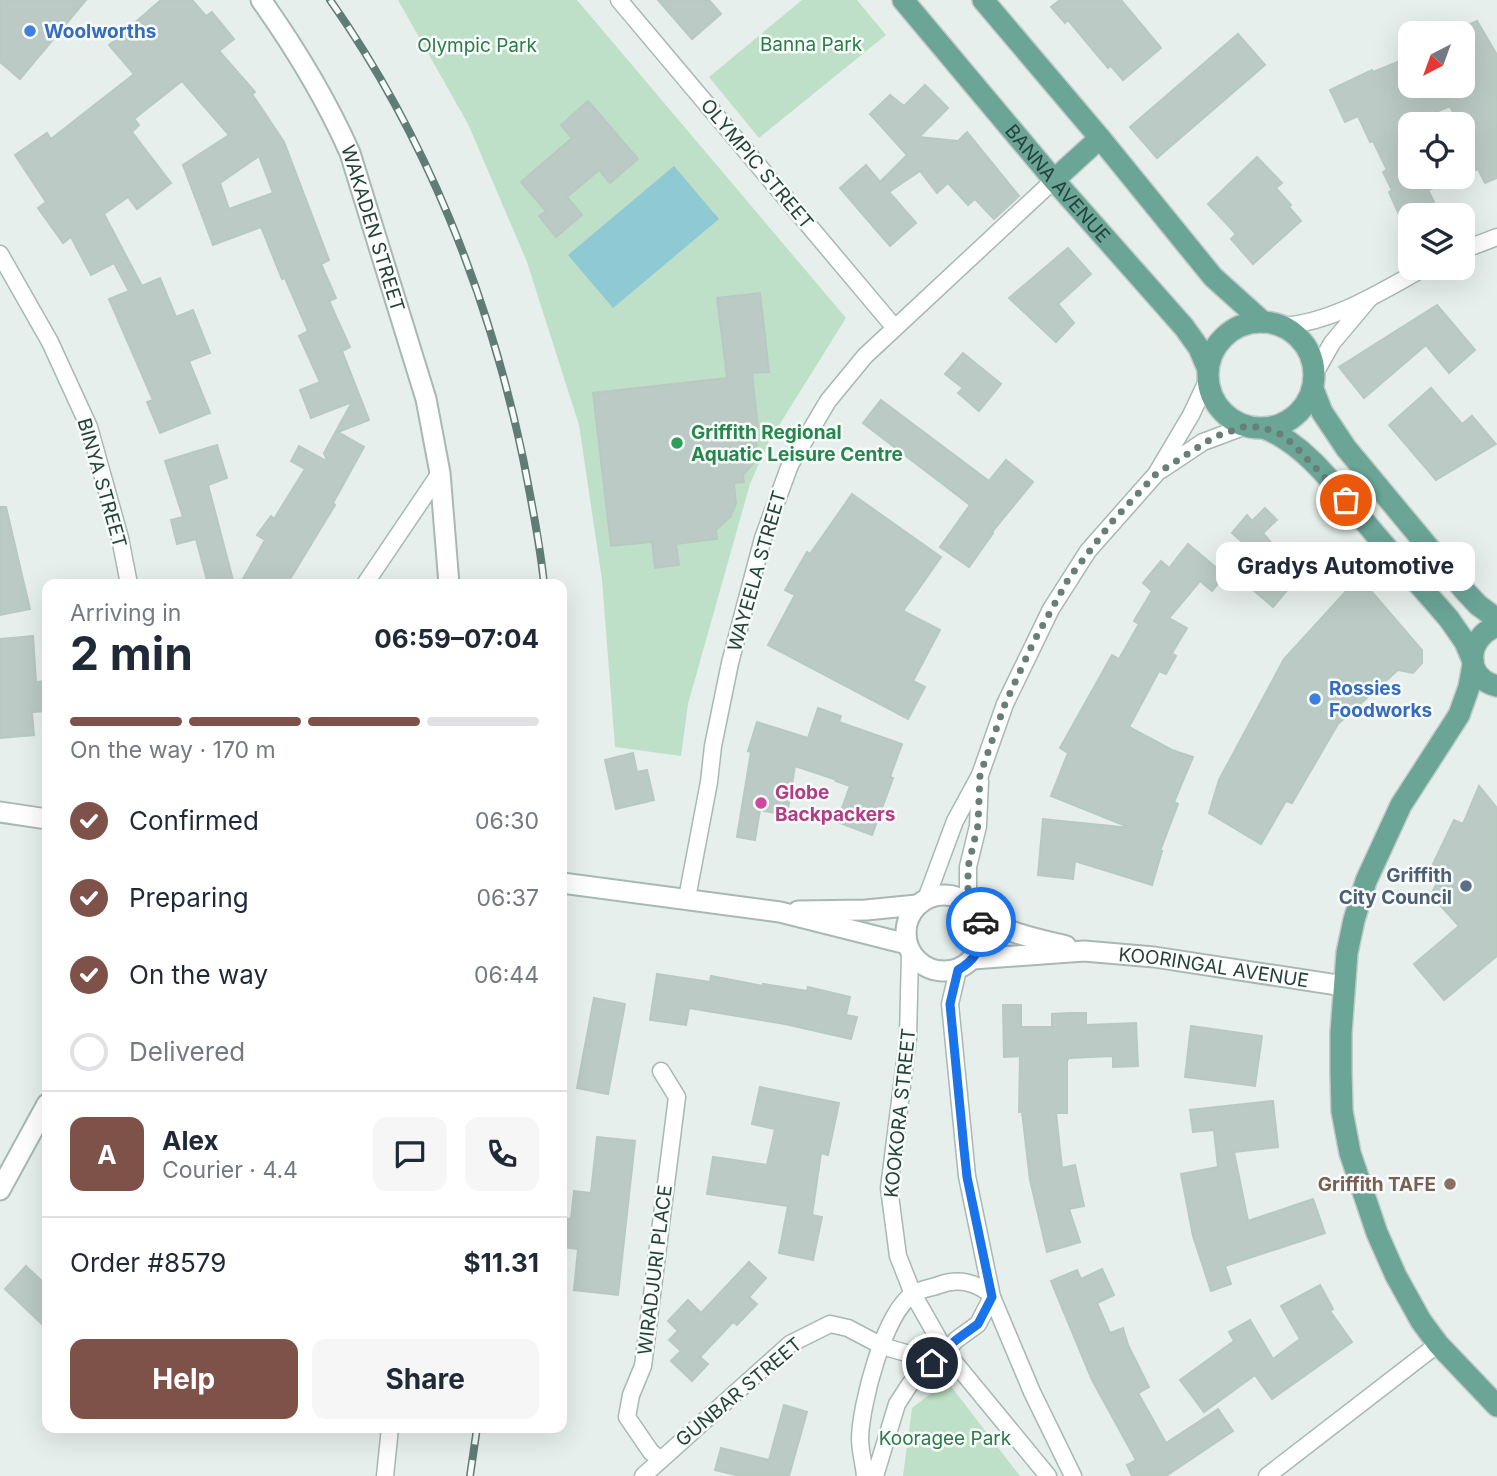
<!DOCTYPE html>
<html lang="en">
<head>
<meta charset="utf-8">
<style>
  body { margin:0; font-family:Inter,sans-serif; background:#f6f6f7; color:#1f2937; height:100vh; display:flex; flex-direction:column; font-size:26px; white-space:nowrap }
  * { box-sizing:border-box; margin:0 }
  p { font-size:23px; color:#747a83 }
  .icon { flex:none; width:38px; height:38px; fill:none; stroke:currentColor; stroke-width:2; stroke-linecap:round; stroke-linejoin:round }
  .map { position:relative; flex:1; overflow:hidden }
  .side { position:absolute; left:42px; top:579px; width:525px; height:854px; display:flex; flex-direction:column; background:#fff; border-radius:14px; box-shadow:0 7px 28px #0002 }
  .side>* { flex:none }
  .needle { width:46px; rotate:221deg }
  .fabs { position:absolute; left:1398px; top:21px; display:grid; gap:14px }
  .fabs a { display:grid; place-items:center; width:77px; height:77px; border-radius:14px; background:#fff; box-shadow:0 7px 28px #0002; font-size:35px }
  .pin { position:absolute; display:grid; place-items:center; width:60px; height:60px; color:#fff; margin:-30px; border:4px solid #fff; border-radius:50%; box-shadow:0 2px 7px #0007 }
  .courier { position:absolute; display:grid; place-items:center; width:70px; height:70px; margin:-35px; border:5px solid #1a73e8; border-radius:50%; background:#fff; color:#222; box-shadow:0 2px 9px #0007 }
  .bubble { position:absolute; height:49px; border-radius:14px; background:#fff; box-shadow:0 7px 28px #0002; font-size:23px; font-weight:700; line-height:49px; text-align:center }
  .overview em { font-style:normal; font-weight:700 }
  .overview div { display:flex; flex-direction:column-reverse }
  .overview { display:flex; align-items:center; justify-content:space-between; height:119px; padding:0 28px }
  h1 { font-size:46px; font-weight:700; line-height:52px }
  .bar { display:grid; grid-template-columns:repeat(4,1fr); gap:10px 7px; align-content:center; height:84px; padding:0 28px }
  .bar i { height:9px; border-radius:5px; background:#e0e1e3 }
  .bar .on { background:#7f5249 }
  .bar p { grid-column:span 4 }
  .line { display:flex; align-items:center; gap:18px; padding:0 28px; border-top:2px solid #e0e1e3 }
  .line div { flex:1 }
  .round { display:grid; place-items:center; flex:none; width:74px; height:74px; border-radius:14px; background:#f6f6f7 }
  ol { padding:0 28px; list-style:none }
  li { display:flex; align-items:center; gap:21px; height:77px }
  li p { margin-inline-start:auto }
  li .icon { padding:7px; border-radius:50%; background:#7f5249; color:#fff; stroke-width:4 }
  li:last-child { color:#747a83 }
  li i { width:38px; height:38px; border:4px solid #e0e1e3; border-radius:50% }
  .action { display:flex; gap:14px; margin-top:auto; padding:14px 28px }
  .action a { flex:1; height:80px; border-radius:14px; background:#7f5249; color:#fff; font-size:28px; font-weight:700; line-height:80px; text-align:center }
  .action a+a { background:#f6f6f7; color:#1f2937 }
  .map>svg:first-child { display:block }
  .green { fill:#bfe0c8 }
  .water { fill:#8ec9d4 }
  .building { fill:#bbcac4; stroke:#b8c9c2; stroke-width:2; fill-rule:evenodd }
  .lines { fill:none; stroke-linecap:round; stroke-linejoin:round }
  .minor-casing { stroke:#a8b8b2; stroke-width:19 }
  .tertiary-casing { stroke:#a8b8b2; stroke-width:23 }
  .primary-casing { stroke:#c2cac8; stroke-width:24 }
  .minor { stroke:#fff; stroke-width:16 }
  .tertiary { stroke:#fff; stroke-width:19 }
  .primary { stroke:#6aa596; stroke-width:21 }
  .rail-casing { stroke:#5f7d75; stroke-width:8 }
  .rail { stroke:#f7fbf9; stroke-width:5; stroke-dasharray:16; stroke-linecap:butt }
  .done { stroke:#687f78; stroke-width:7; stroke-dasharray:0 12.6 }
  .route { stroke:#1a73e8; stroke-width:9 }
  .shop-dot { fill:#3f7fe0; stroke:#f7fbf9; stroke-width:2.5 }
  .leisure-dot { fill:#2e9e5b; stroke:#f7fbf9; stroke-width:2.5 }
  .hotel-dot { fill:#d1479c; stroke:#f7fbf9; stroke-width:2.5 }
  .service-dot { fill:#5c6f8a; stroke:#f7fbf9; stroke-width:2.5 }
  .education-dot { fill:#8d6e63; stroke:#f7fbf9; stroke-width:2.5 }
  .labels { text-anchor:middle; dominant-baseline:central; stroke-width:5; stroke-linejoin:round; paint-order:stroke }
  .shop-label { font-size:19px; font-weight:bold; fill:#366cbe; stroke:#f7fbf9; text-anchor:start }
  .park-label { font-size:19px; fill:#2d7a4b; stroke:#f7fbf9 }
  .street-label { font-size:19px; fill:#24423a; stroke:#f7fbf9 }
  .leisure-label { font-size:19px; font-weight:bold; fill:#27864d; stroke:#f7fbf9; text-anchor:start }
  .hotel-label { font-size:19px; font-weight:bold; fill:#b23c85; stroke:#f7fbf9; text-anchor:start }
  .service-label { font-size:19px; font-weight:bold; fill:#4e5e75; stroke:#f7fbf9; text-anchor:end }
  .education-label { font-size:19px; font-weight:bold; fill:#785e54; stroke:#f7fbf9; text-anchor:end }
</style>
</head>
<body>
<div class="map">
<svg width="1497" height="1476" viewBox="0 0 1497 1476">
  <rect width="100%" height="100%" fill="#e6efeb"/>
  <g class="green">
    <path d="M398,0H577L846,318L768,443L750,484L688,704L681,756L615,747L602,580L579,425L527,262L468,124Z"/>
    <path d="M802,0H857L886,35L759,138L709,77Z"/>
    <path d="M947,1381L1020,1476H903L912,1408Z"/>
  </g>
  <path class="water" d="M674,166L719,219L613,308L568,255Z"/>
  <g class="building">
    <path d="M0,0H86L20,79L0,62Z"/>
    <path d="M161,0H192L206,16L212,12L234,39L219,51L255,92L252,94L284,142L329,260L321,264L336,298L329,301L350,347L342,351L369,420L338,432L364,447L333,503L335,505L287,584H240L265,540L257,535L271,516L274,519L305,469L291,461L299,446L328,462L324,453L352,402L311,418L300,390L320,382L299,336L308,331L285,278L282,279L261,227L213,245L183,165L229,135L182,81L134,119L139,125L132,132L171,183L137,209L128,197L104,214L142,286L160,278L176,317L193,310L210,353L189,361L210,413L160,433L147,402L153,400L109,299L129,291L114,263L91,275L71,237L63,243L38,208L46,202L15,155L47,133L51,139L134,74L109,45ZM259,156L273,193L229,209L220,183Z"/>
    <path d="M658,0H709L721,14L692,39Z"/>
    <path d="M1060,0H1121L1161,48L1123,80L1111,66L1108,68L1068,20L1065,23L1051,7Z"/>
    <path d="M1477,21L1497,55V178L1485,183L1478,169L1463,175V124H1459L1450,106L1398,128L1410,154V183L1424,177H1460L1428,190L1434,202L1400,217L1389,192L1392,190L1383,172L1387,170L1373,141L1370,142L1358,116L1345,122L1330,90L1372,70L1373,72L1410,57V86H1476L1463,54V27Z"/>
    <path d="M1238,34L1265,65L1157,158L1130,127Z"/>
    <path d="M925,85L948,108L919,137L958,141L967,132L1019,196L994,219L975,199L968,205L948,183L937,193L920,171L889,192L916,223L890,246L840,188L866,165L880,182L907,155L870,114L890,95L904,106Z"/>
    <path d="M588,101L638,159L610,183L599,170L567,197L582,215L556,237L539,216L546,211L521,182L572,138L561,125Z"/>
    <path d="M1257,157L1282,183L1276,188L1291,205L1289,207L1301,221L1253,264L1231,239L1236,234L1208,204Z"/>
    <path d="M1068,248L1091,274L1058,304L1074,323L1056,342L1009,298Z"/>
    <path d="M760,293L769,372L752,373L758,427H754L758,458L743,475L744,482L734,483L736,503L731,516L716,530L717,539L676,544L679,565L655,568L652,542L611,546L593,393L727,378L717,298Z"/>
    <path d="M1437,305L1475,350L1449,373L1426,345L1364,398L1339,367Z"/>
    <path d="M963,353L1001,384L979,411L958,393L963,388L945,374Z"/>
    <path d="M1431,388L1462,424L1472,416L1496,444L1436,480L1389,425Z"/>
    <path d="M881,400L989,481L1006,460L1033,482L992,532L993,533L969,567L940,547L970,505L863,423Z"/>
    <path d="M217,445L227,478L208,485L234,584H208L196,539L177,544L171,520L183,517L165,461Z"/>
    <path d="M852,494L941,557L903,611L940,630L913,681L925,687L908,719L768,645L795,595L785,590L807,552L810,554Z"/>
    <path d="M0,507H6L30,609L0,615Z"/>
    <path d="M1265,508L1277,520L1263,533L1299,576L1273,607L1238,577L1257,555L1232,533L1247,515L1252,521Z"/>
    <path d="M1188,544L1225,575L1212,591L1200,581L1169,618L1187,628L1172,653L1176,656L1166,674L1159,671L1129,727L1172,750L1193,757L1174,802L1178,804L1160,851H1162L1152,885L1075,861L1073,879L1038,875L1043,819L1131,828L1051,796L1068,753L1060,748L1112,655L1119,659L1139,624L1134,621L1152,591L1143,583L1161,561L1169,568Z"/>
    <path d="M1359,577L1422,650V663L1413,673L1398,670L1338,724L1292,803L1286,801L1261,844L1209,813L1219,780L1284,659Z"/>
    <path d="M33,636L36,682L47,681V711L32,712L34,735L0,738V639Z"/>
    <path d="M818,708L841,716L839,722L902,744L890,777L893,778L872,835L837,822L850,786L836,781L837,780L795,766L787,815L760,810L755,840L737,837L751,752L748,751L757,722L808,738Z"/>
    <path d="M633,753L637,772L647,770L654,800L616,809L605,760Z"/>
    <path d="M1479,786L1497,808V956L1444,1000L1414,964L1459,926L1431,895L1439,878L1429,872L1454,820L1463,824Z"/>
    <path d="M657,974L710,982L711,976L763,986V984L807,991L808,987L850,997L846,1015L857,1017L851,1039L785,1024L689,1008L686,1025L650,1020Z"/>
    <path d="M594,998L625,1004L608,1094L577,1088Z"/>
    <path d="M1003,1005H1021V1027H1052V1014L1070,1013H1086V1025L1136,1023L1138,1066L1113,1067V1056L1069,1058L1067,1061V1113H1056L1062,1168L1075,1165L1084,1206L1069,1209L1080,1242L1047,1252L1030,1180L1022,1112H1019L1020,1056L1004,1057Z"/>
    <path d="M1191,1026L1262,1036L1255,1086L1185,1077Z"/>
    <path d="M760,1087L839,1103L828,1155L821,1153L812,1215L822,1217L813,1260L779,1253L788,1206L707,1194L713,1157L767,1165L775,1129L752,1124Z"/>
    <path d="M1273,1101L1278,1147L1234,1152L1248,1221L1313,1199L1325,1233L1225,1266L1231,1284L1211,1291L1193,1236L1181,1174L1218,1167L1214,1130L1193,1132L1190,1110Z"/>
    <path d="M597,1137L635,1141L618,1295L574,1290L578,1249L562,1247V1218L571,1219L574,1191L591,1193Z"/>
    <path d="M749,1262L766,1278L749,1297L757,1304L737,1325L733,1322L700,1357L708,1364L692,1381L671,1361L681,1351L669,1340L678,1331L668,1321L688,1300L701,1313Z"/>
    <path d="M26,1266L47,1286V1329L5,1289Z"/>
    <path d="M1102,1269L1114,1295L1097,1303L1110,1333L1123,1328L1128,1345L1149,1387L1138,1393L1166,1443L1218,1409L1233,1431L1166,1476H1132L1127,1465L1136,1460L1092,1380L1051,1281L1077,1270L1081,1279Z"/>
    <path d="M1320,1285L1333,1309L1330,1311L1352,1342L1272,1399L1255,1375L1204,1412L1180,1380L1234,1341L1229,1332L1250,1320L1273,1359L1300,1339L1281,1306Z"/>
    <path d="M784,1405L807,1412L789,1476H740L715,1470L721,1448L769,1460Z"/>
  </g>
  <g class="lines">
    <defs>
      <g id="minor">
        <path d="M619,0L895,328"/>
        <path d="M1463,250L1497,237"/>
        <path d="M0,254L50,342L89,427L120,538L129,584"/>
        <path d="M1283,326C1334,322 1380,292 1424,268"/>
        <path d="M1315,373L1332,343L1369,299"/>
        <path d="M1161,470L1203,442L1246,426"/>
        <path d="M365,584L440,473"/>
        <path d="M687,898L709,782L713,746L730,663L763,538L790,465L828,401L865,356L1054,180"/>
        <path d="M926,899L955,821L980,775L1005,704L1051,609L1088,551L1156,474L1191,415L1208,379"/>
        <path d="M968,903V867L978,826L980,781"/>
        <path d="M910,952L908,1038L889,1188L898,1256L913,1294L946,1352L1048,1476"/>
        <path d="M958,970L950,1004L967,1176L992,1297L1032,1392L1073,1476"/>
        <path d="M660,1459L651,1452L627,1417L631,1395L643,1366L677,1097L661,1071"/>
        <path d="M385,1476L390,1428"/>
        <path d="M643,1476L790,1344L830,1324L848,1328L882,1346L906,1353L920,1356L946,1352"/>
        <path d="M865,1476C864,1464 860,1451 860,1438C861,1404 884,1313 913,1294C920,1289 931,1288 939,1285C958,1278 979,1282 992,1297L978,1324L956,1340L946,1352L918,1375L910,1384L897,1404L875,1476"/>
        <path d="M1267,1476L1438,1344"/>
      </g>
      <g id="tertiary">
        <path id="s1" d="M261,0C295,48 326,99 350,153L426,399L440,473L449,584"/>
        <path d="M0,812L47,819"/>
        <path d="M562,883L780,912L907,944"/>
        <circle cx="944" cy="933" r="38"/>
        <path d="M798,911L866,910L917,905"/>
        <path d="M977,913C1004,933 1034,938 1066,946"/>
        <path id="s2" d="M973,959L1084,951L1154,957L1344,986"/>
        <path d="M0,1190L47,1104"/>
      </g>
      <g id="primary">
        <path id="s3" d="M903,0L1054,180L1184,327L1199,348L1208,369"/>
        <path d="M983,0L1100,138L1213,277L1263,322"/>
        <path d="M1054,180L1100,138"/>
        <circle cx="1261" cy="375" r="53"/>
        <path d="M1313,389L1322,412L1346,448L1464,590L1478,605L1497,619"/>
        <path d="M1264,428C1309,446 1340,493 1370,528C1396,559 1423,589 1449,619L1465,642L1473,661"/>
        <path d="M1497,626C1466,637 1463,678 1497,686"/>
        <path d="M1473,665L1469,687L1459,715L1401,805L1366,881L1354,920L1347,953L1341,1033V1072L1342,1111L1350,1153L1377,1233L1396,1276L1421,1321L1438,1344L1497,1406"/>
      </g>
    </defs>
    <use href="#minor" class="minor-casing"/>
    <use href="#tertiary" class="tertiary-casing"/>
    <use href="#primary" class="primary-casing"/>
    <use href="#minor" class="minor"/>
    <use href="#tertiary" class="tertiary"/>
    <use href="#primary" class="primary"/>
    <defs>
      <g id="rail">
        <path d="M330,0C426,136 489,296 523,458C531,500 540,542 544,584"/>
        <path d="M470,1476L477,1428"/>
      </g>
    </defs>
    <use href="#rail" class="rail-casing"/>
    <use href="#rail" class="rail"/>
  </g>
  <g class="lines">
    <path class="done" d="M981,922L977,913L968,903V867L978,825L980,775L1005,704L1034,641L1069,578L1111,523L1156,474L1214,437L1246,426L1264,428L1280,434L1293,444L1346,500"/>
    <path class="route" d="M932,1363L956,1340L978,1324L992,1297L967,1177L964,1149L950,1004L958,970C977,959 985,943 981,922"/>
  </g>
  <g class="shop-dot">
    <circle cx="30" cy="31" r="7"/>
    <circle cx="1315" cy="699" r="7"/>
  </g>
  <circle class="leisure-dot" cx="677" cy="443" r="7"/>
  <circle class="hotel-dot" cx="761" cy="803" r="7"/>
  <circle class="service-dot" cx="1466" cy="886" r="7"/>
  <circle class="education-dot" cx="1450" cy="1184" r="7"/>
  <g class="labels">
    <g class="shop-label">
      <text x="44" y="31">Woolworths</text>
      <text x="1329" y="688">Rossies<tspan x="1329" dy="22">Foodworks</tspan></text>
    </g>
    <g class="park-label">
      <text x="811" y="44">Banna Park</text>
      <text x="477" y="45">Olympic Park</text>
      <text x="945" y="1438">Kooragee Park</text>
    </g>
    <g class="street-label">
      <text transform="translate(757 164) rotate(50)">OLYMPIC STREET</text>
      <text stroke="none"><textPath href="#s3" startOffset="240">BANNA AVENUE</textPath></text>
      <text stroke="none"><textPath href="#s1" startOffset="256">WAKADEN STREET</textPath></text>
      <text transform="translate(102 483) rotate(74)">BINYA STREET</text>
      <text transform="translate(757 571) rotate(-74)">WAYEELA STREET</text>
      <text stroke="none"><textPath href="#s2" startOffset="242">KOORINGAL AVENUE</textPath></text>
      <text transform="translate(900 1113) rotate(-84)">KOOKORA STREET</text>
      <text transform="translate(655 1270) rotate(-83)">WIRADJURI PLACE</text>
      <text transform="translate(739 1392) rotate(-40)">GUNBAR STREET</text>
    </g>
    <g class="leisure-label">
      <text x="691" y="432">Griffith Regional<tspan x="691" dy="22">Aquatic Leisure Centre</tspan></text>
    </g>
    <g class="hotel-label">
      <text x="775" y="792">Globe<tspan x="775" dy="22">Backpackers</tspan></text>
    </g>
    <g class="service-label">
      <text x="1452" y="875">Griffith<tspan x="1452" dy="22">City Council</tspan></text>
    </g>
    <g class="education-label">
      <text x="1436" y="1184">Griffith TAFE</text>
    </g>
  </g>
</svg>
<div class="fabs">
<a><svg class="needle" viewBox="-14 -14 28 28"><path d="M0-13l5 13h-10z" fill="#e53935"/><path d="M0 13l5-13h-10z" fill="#747a83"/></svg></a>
<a><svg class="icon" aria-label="locate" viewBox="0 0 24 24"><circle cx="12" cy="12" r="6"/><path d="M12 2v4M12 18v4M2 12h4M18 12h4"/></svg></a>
<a><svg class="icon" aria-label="layers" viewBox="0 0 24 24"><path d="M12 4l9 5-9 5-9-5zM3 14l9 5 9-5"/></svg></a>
</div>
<div class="pin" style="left:1346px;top:500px;background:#ea580c"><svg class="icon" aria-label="bag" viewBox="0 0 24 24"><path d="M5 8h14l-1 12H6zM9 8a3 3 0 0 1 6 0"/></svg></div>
<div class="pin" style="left:932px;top:1363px;background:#1f2937"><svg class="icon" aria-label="home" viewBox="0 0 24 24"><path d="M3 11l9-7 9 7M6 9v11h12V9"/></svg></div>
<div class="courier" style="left:981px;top:922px"><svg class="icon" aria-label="car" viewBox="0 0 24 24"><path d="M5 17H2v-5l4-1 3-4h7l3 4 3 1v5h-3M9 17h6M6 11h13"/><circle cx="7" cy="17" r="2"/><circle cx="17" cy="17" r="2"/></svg></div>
<div class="bubble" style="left:1216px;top:542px;width:259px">Gradys Automotive</div>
<section class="side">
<div class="overview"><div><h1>2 min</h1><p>Arriving in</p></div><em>06:59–07:04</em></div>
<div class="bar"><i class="on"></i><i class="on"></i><i class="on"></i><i></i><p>On the way · 170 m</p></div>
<ol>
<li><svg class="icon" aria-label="check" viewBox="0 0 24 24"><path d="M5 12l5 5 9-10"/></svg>Confirmed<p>06:30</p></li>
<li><svg class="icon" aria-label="check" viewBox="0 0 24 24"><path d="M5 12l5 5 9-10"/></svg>Preparing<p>06:37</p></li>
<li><svg class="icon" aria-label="check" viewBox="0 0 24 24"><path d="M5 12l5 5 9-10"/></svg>On the way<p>06:44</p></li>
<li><i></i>Delivered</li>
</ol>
<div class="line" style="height:126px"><b class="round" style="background:#7f5249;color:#fff">A</b><div><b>Alex</b><p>Courier · 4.4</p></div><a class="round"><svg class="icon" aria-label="chat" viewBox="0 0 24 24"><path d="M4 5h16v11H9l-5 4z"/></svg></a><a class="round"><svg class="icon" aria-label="phone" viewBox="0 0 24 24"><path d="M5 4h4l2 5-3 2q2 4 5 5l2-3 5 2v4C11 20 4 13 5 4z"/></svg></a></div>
<div class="line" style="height:91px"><div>Order #8579</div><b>$11.31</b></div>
<div class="action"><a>Help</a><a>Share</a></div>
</section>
</div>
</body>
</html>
